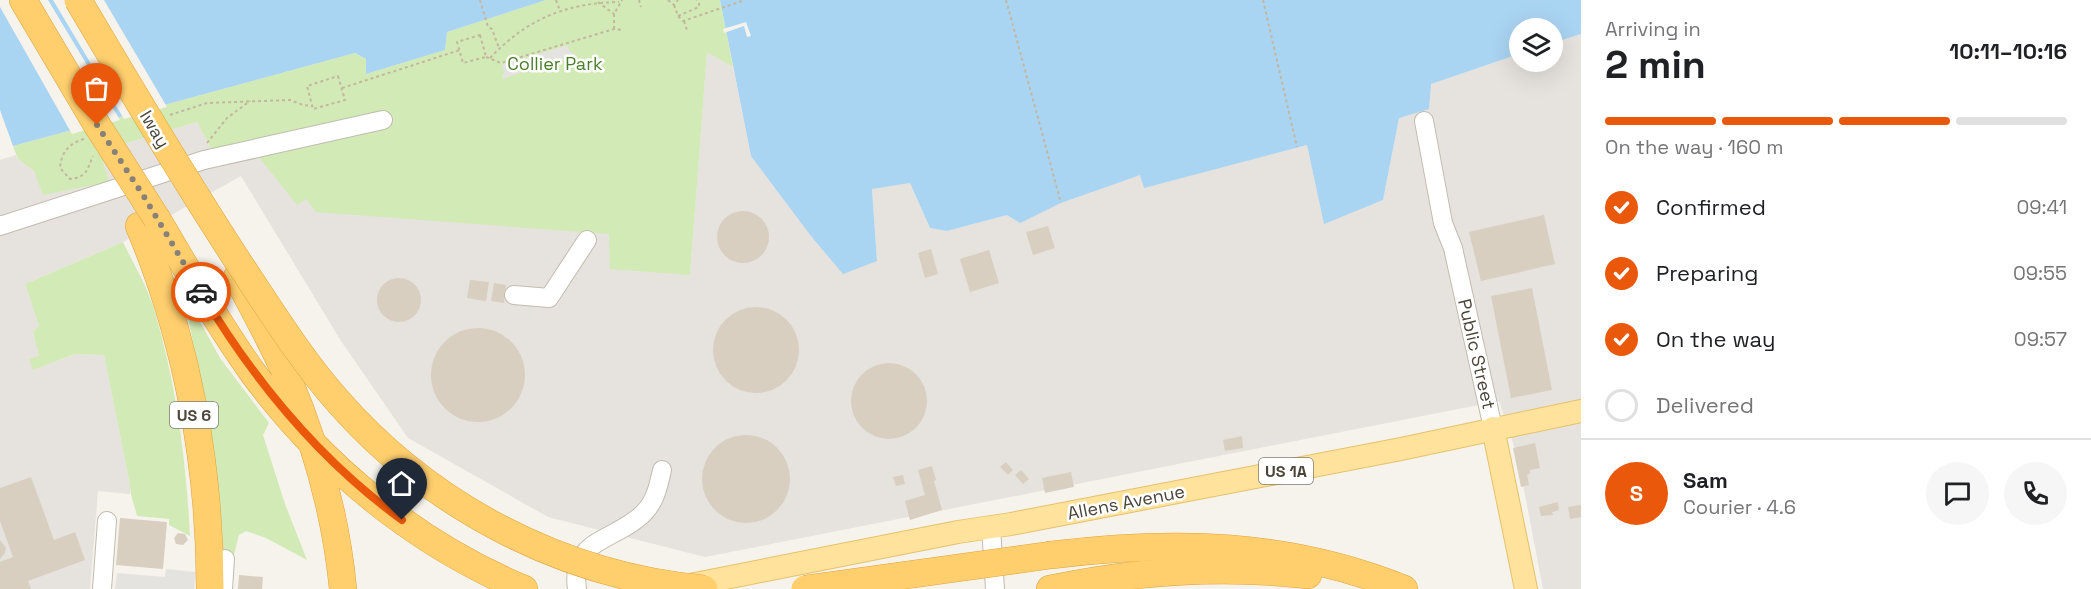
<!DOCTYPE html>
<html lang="en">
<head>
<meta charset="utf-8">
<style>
  body { margin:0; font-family:"Space Grotesk",sans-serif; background:#f6f6f6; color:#202124; height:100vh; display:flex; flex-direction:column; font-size:22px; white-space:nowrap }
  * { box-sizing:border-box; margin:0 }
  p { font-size:20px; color:#757577 }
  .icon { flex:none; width:33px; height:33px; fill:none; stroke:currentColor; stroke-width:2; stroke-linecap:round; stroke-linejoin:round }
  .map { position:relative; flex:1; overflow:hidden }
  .sheet { display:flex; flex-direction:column; background:#fff; width:510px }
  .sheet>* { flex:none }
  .tools { position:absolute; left:1509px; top:18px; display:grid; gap:12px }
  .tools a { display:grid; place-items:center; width:54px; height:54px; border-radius:50%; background:#fff; box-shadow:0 6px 24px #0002; font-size:30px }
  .pin { position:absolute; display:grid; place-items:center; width:51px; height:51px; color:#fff; margin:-62px -26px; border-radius:50% 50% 50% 0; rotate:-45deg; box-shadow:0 0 6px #0007 }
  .pin .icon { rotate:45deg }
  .courier { position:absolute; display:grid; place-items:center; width:60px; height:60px; margin:-30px; border:4px solid #ea580c; border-radius:50%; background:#fff; color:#222; box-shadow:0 2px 8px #0007 }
  .headline em { font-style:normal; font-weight:700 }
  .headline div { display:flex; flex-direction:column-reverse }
  .headline { display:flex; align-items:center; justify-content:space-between; height:102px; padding:0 24px }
  h1 { font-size:39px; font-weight:700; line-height:45px }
  .bar { display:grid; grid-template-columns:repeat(4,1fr); gap:9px 6px; align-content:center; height:72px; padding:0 24px }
  .bar i { height:8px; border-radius:4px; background:#e0e0e0 }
  .bar .active { background:#ea580c }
  .bar p { grid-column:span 4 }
  .line { display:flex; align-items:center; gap:15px; padding:0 24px; border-top:2px solid #e0e0e0 }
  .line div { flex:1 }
  .round { display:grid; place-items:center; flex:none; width:63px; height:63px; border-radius:32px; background:#f6f6f6 }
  ol { padding:0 24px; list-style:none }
  li { display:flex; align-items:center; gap:18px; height:66px }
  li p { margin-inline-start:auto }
  li .icon { padding:6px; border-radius:50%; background:#ea580c; color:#fff; stroke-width:4 }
  li:last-child { color:#757577 }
  li i { width:33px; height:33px; border:3px solid #e0e0e0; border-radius:50% }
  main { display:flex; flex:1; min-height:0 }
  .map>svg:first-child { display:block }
  .industrial { fill:#e6e2dd }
  .green { fill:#d2eab5 }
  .parking { fill:#e5e3e0 }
  .water { fill:#a9d4f2 }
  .pier { fill:#f6f3ec }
  .building { fill:#d8cfc1 }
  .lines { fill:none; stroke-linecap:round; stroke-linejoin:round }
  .minor-casing { stroke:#c2bbae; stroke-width:20 }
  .major-casing { stroke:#e6c16a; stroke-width:24 }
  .highway-casing { stroke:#e0a43c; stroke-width:28 }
  .path { stroke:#c4b79f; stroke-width:2; stroke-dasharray:3 3; stroke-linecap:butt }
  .minor { stroke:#fff; stroke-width:18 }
  .major { stroke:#ffe39c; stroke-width:22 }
  .highway { stroke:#ffcf6e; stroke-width:27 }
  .highway-bridge-casing { stroke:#e0a43c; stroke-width:28; stroke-linecap:butt }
  .highway-bridge { stroke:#ffcf6e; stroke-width:27 }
  .done { stroke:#878178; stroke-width:6; stroke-dasharray:0 10.8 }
  .route { stroke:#ea580c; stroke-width:8 }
  .labels { text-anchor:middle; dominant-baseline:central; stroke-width:5; stroke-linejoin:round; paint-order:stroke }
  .shield { fill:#fff; stroke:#817c74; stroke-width:1.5 }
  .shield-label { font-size:16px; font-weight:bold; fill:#4b4439 }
  .park-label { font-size:18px; fill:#4a7f2a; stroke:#fff }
  .street-label { font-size:18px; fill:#4b4439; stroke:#fff }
</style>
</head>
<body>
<main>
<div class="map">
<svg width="1581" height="589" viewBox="0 0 1581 589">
  <rect width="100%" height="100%" fill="#f6f3ec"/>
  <path class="industrial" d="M1581,34V589H1543L1518,458L1499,401L705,557L548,517L408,438L341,341L241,176L123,242L25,284L39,326L33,333L39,356L33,370L75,354L104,355L130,485V494L98,491L90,589H0V160L16,155L18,159L34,171L43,194L108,182L100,151L197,122L220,165L257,156L307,199L610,115L690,274L707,51L733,67L751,156L877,261L872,188L910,183L930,228L947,231L1007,215L1020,222L1061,203L1140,174L1144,187L1307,145L1324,223L1383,200L1399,117L1431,84L1519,54L1520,62H1552L1553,43Z"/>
  <g class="green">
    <path d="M546,0H720L733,67L707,52L690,275L610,269L609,234L316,212L306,199L297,205L258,156L220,165L197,122L100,151L109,182L43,195L34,171L18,159L13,146L355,53L366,59V74L445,50L447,32Z"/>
    <path d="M123,242C133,263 147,286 154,309C176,382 186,459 190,536L169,525V519L137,516C135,506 130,496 130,485L104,355L75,354L33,370L29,359L39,356L33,332L39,326L25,284Z"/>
    <path d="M187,311H194L220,358L269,423L263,435L285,504L307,560L266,538L246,531L239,535L234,555L220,548L214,454Z"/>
  </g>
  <g class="parking">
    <path d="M568,45L570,52L577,55L502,79L504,73L502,65Z"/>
    <path d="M166,569L196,572L194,589H115L117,573L165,577Z"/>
  </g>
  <g class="water">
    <path d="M0,0H546L447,32L445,50L366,74V59L355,53L13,146L0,110Z"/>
    <path d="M720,0H1581V34L1553,43L1552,28H1520L1519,54L1431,84L1429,109L1399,118L1383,200L1324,224L1307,145L1144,188L1140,175L1061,203L1020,223L1007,215L947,231L930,228L910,183L872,189L877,261L843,274L811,236L751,156Z"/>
  </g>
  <g class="pier">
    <path d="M0,0H48L120,120L72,134L0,7Z"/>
    <path d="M53,0H104L167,107L124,119Z"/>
    <path d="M746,22L751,36L747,37L744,26L724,33L723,29Z"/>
  </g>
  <g class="building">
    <circle cx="743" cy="237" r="26"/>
    <path d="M1544,215L1555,264L1481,281L1469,232Z"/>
    <path d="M1048,226L1055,248L1033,255L1026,232Z"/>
    <path d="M931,249L938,274L925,278L918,253Z"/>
    <path d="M989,250L999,283L970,292L960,259Z"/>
    <circle cx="399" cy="300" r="22"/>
    <path d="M470,280L489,282L486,301L467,298Z"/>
    <path d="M494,283L506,285L504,303L491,301Z"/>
    <path d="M1532,288L1552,390L1511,398L1491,296Z"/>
    <circle cx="756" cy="350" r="43"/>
    <circle cx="478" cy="375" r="47"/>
    <circle cx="889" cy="401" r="38"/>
    <circle cx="746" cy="479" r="44"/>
    <path d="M1242,436L1243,448L1225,451L1223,440Z"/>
    <path d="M1535,443L1540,468L1530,470V474L1527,475L1529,485L1521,487L1513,448Z"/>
    <path d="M1006,462L1013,470L1008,475L1000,467Z"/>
    <path d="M932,466L936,480L934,481L942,510L910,520L905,501L925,495L918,470Z"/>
    <path d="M1021,470L1029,479L1023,484L1015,475Z"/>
    <path d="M1071,472L1074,487L1045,493L1042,478Z"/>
    <path d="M903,475L905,484L896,486L893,477Z"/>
    <path d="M31,477L54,540L75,532L85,560L28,581L31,589H0V562L13,557L0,521V488Z"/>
    <path d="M1558,502L1559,510L1552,512L1553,515L1541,516L1539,507Z"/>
    <path d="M1581,505V517L1570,519L1568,507Z"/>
    <path d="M120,518L167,522L163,569L116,565Z"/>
    <path d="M178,533L185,534L188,540L183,545L176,544L174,538Z"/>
    <path d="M0,540L6,548L5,553L0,559Z"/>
    <path d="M239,575L263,577L262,589H238Z"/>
  </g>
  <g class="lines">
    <defs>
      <g id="minor">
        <path d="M1424,121L1443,223L1453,248L1493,428"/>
        <path d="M0,225V226L204,160L383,120"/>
        <path d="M514,295L549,298L587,240"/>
        <path d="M991,527L995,589"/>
        <path d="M102,589L107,521"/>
        <path d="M223,589L225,559"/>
        <path d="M577,589C570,541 609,542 638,518C654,506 658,489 662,470"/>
      </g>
      <g id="major">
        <path d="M1493,428L1526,589"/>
        <path d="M685,586L958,532L1011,524L1401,449L1581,411"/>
      </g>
      <g id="highway">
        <path d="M23,0L97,125"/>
        <path d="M157,219C188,271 218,324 253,373C322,467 416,544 524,589"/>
        <path d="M139,226C187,339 210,466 210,589"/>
        <path d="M237,277C254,310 272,342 287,376C316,444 336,516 343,589"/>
        <path d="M1051,555C1174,540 1288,542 1404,589"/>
        <path d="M1050,589C1135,571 1222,565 1308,575"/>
      </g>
    </defs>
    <use href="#minor" class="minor-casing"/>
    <use href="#major" class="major-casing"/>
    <use href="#highway" class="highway-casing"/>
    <g class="path">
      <path d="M480,0L488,27L492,29L499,48"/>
      <path d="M556,0L560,11"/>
      <path d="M639,0L641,7"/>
      <path d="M668,0L674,5L678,0"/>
      <path d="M1006,0L1061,203"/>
      <path d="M1263,0L1297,147"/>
      <path d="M598,2L614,14"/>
      <path d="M674,5L678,16L683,21L745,0"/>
      <path d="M678,16L699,7V3L697,0"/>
      <path d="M684,21L687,30"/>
      <path d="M614,29V14L622,0"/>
      <path d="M480,35L486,57L463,63L457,42Z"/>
      <path d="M486,57L501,63L614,29L623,30"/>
      <path d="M490,58C527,19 566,3 619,2"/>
      <path d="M338,76L345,100L313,109L307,86Z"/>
      <path d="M342,88L460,50"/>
      <path d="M170,115L207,103L290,100L303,105L312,106"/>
      <path d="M84,139C69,143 61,153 60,168L70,179C87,177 87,170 93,156"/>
      <path d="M207,143L227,118L250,101"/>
    </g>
    <use href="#minor" class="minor"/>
    <use href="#major" class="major"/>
    <use href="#highway" class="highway"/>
    <defs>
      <g id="highway-bridge">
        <path d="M78,0C131,90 184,179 241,266C271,311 300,358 336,399C429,506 562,576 704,589"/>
        <path d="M97,125L157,219"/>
        <path d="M805,589L1051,555"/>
      </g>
    </defs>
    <use href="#highway-bridge" class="highway-bridge-casing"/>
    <use href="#highway-bridge" class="highway-bridge"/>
  </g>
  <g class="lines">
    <path class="done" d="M97,125L143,195L201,292"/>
    <path class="route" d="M201,292C254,381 318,459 402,520"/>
  </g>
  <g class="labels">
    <g class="shield">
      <rect x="170" y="402" width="48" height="26" rx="4.5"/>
      <rect x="1259" y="458" width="54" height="26" rx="4.5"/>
    </g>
    <g class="shield-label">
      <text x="194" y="415">US 6</text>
      <text x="1286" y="471">US 1A</text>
    </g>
    <g class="park-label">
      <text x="555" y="63">Collier Park</text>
    </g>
    <g class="street-label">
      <text transform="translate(155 129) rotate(59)">Iway</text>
      <text transform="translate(1477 354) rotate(77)">Public Street</text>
      <text transform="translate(1126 502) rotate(-11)">Allens Avenue</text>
    </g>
  </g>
</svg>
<div class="tools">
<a><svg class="icon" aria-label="layers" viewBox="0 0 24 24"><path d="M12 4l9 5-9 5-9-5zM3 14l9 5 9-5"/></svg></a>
</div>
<div class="pin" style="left:97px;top:125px;background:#ea580c"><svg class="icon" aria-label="bag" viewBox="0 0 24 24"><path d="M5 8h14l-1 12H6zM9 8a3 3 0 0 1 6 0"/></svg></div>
<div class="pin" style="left:402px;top:520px;background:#1f2937"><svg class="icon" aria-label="home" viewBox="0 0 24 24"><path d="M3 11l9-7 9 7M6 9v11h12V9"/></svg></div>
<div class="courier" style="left:201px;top:292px"><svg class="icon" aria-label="car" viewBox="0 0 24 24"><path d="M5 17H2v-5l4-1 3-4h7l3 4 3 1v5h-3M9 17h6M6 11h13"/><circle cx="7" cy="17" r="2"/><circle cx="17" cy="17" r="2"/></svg></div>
</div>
<section class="sheet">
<div class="headline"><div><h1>2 min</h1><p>Arriving in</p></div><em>10:11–10:16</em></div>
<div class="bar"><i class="active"></i><i class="active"></i><i class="active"></i><i></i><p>On the way · 160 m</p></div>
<ol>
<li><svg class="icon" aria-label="check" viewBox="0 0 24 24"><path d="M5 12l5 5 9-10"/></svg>Confirmed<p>09:41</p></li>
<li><svg class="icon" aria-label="check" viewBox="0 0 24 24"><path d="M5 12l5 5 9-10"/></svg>Preparing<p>09:55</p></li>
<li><svg class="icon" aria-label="check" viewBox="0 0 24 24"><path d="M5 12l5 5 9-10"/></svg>On the way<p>09:57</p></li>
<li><i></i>Delivered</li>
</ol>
<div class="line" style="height:108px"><b class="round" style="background:#ea580c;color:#fff">S</b><div><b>Sam</b><p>Courier · 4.6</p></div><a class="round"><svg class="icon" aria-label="chat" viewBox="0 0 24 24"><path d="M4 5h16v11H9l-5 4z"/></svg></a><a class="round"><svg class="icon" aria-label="phone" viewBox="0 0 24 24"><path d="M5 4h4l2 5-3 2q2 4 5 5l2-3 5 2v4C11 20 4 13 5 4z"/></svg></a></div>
</section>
</main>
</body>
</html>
